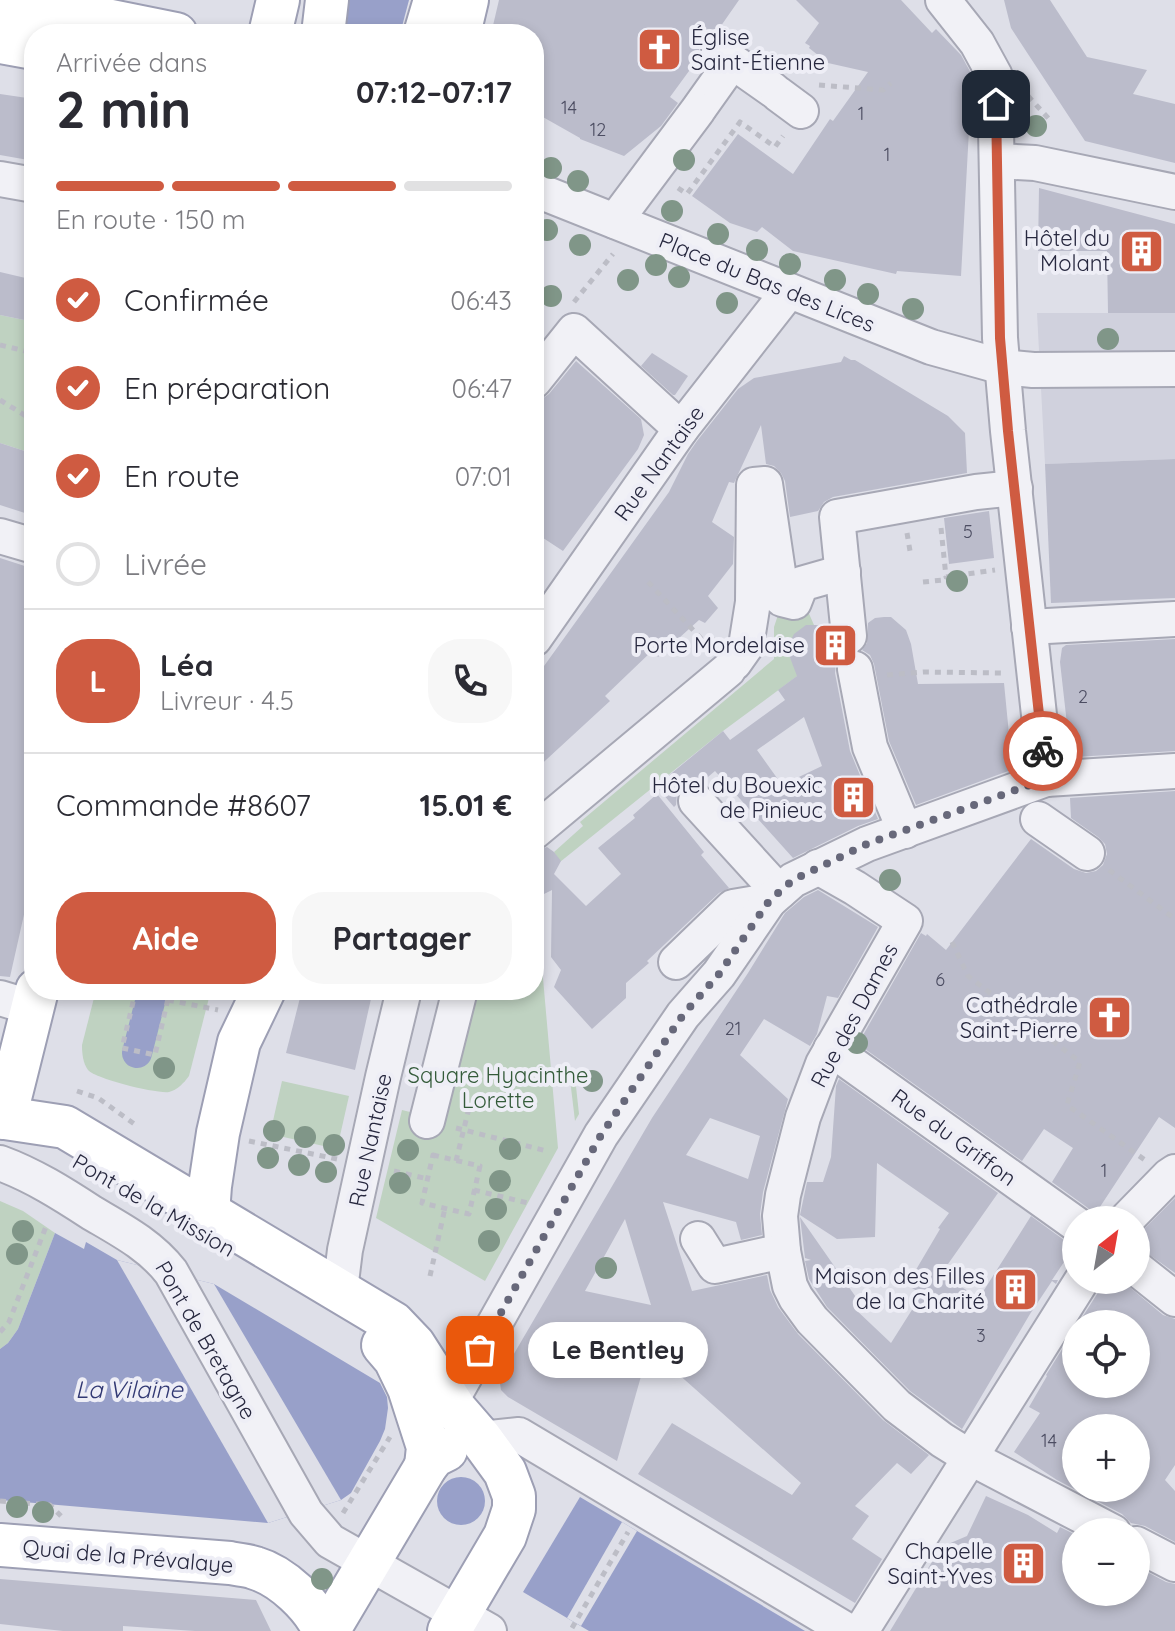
<!DOCTYPE html>
<html lang="fr">
<head>
<meta charset="utf-8">
<style>
  body { margin:0; font-family:Quicksand,sans-serif; background:#f7f7f7; color:#2b2b33; height:100vh; display:flex; flex-direction:column; font-size:30px; white-space:nowrap }
  * { box-sizing:border-box; margin:0 }
  p { font-size:26px; color:#7c7c81 }
  .icon { flex:none; width:44px; height:44px; fill:none; stroke:currentColor; stroke-width:2; stroke-linecap:round; stroke-linejoin:round }
  .map { position:relative; flex:1; overflow:hidden }
  .drawer { position:absolute; left:24px; top:24px; width:520px; height:976px; display:flex; flex-direction:column; background:#fff; border-radius:32px; box-shadow:0 4px 12px #0003 }
  .drawer>* { flex:none }
  .needle { width:52px; rotate:31deg }
  .fabs { position:absolute; left:1062px; top:1206px; display:grid; gap:16px }
  .fabs a { display:grid; place-items:center; width:88px; height:88px; border-radius:50%; background:#fff; box-shadow:0 4px 12px #0003; font-size:40px }
  .pin { position:absolute; display:grid; place-items:center; width:68px; height:68px; color:#fff; margin:-34px; border-radius:16px; box-shadow:0 4px 12px #0006 }
  .courier { position:absolute; display:grid; place-items:center; width:80px; height:80px; margin:-40px; border:6px solid #cf5b41; border-radius:50%; background:#fff; color:#222; box-shadow:0 2px 10px #0007 }
  .bubble { position:absolute; height:56px; border-radius:28px; background:#fff; box-shadow:0 4px 12px #0003; font-size:26px; font-weight:700; line-height:56px; text-align:center }
  .headline em { font-style:normal; font-weight:700 }
  .headline div { display:flex; flex-direction:column-reverse }
  .headline { display:flex; align-items:center; justify-content:space-between; height:136px; padding:0 32px }
  h1 { font-size:52px; font-weight:700; line-height:60px }
  .bar { display:grid; grid-template-columns:repeat(4,1fr); gap:12px 8px; align-content:center; height:96px; padding:0 32px }
  .bar i { height:10px; border-radius:6px; background:#e1e1e2 }
  .bar .active { background:#cf5b41 }
  .bar p { grid-column:span 4 }
  .line { display:flex; align-items:center; gap:20px; padding:0 32px; border-top:2px solid #e1e1e2 }
  .line div { flex:1 }
  .round { display:grid; place-items:center; flex:none; width:84px; height:84px; border-radius:32px; background:#f7f7f7 }
  ol { padding:0 32px; list-style:none }
  li { display:flex; align-items:center; gap:24px; height:88px }
  li p { margin-inline-start:auto }
  li .icon { padding:8px; border-radius:50%; background:#cf5b41; color:#fff; stroke-width:4 }
  li:last-child { color:#7c7c81 }
  li i { width:44px; height:44px; border:4px solid #e1e1e2; border-radius:50% }
  .action { display:flex; gap:16px; margin-top:auto; padding:16px 32px }
  .action a { flex:1; height:92px; border-radius:32px; background:#cf5b41; color:#fff; font-size:32px; font-weight:700; line-height:92px; text-align:center }
  .action a+a { background:#f7f7f7; color:#2b2b33 }
  .map>svg:first-child { display:block }
  .built { fill:#d0d1dd }
  .green { fill:#bfd2c1 }
  .water { fill:#98a0c9 }
  .pier { fill:#dedfe8 }
  .lines { fill:none; stroke-linecap:round; stroke-linejoin:round }
  .canal { stroke:#98a0c9; stroke-width:30 }
  .building { fill:#bbbccb; fill-rule:evenodd }
  .minor-casing { stroke:#a7a8b5; stroke-width:38 }
  .major-casing { stroke:#9d9fb4; stroke-width:46 }
  .path { stroke:#bcbdc6; stroke-width:5; stroke-dasharray:6 6; stroke-linecap:butt }
  .minor { stroke:#f1f1f6; stroke-width:34 }
  .major { stroke:#fff; stroke-width:42 }
  .tree { fill:#809688 }
  .done { stroke:#67687a; stroke-width:8; stroke-dasharray:0 14.4 }
  .route { stroke:#cf5b41; stroke-width:10 }
  .labels { text-anchor:middle; dominant-baseline:central; stroke-width:8; stroke-linejoin:round; paint-order:stroke }
  .number-label { font-size:18px; fill:#4c4d62 }
  .poi-label { font-size:22px; fill:#27283f; stroke:#eeeef6; text-anchor:end }
  .street-label { font-size:22px; fill:#27283f; stroke:#eeeef6 }
  .park-label { font-size:22px; fill:#345b3a; stroke:#eeeef6 }
  .water-label { font-size:24px; font-style:italic; fill:#313873; stroke:#eeeef6 }
</style>
</head>
<body>
<div class="map">
<svg width="1175" height="1631" viewBox="0 0 1175 1631">
  <rect width="100%" height="100%" fill="#dedfe8"/>
  <path class="built" d="M1037,313H1175V459L1045,464Z"/>
  <g class="green">
    <path d="M0,315L34,322V454L0,443Z"/>
    <path d="M799,591L814,625C802,627 786,639 789,655C791,661 797,668 800,674L723,731L560,862L554,852L583,826L580,822L774,659V627L785,594Z"/>
    <path d="M534,922L542,925V967L558,1148L485,1281L376,1218L402,1110L434,1118L466,990H534Z"/>
    <path d="M96,990H211L189,1076C184,1083 177,1090 169,1092C157,1094 96,1079 88,1070C83,1063 82,1054 82,1045Z"/>
    <path d="M574,1068L579,1114L575,1121L569,1071Z"/>
    <path d="M282,1081L349,1096L337,1149L270,1134Z"/>
    <path d="M0,1201L23,1211L55,1233L18,1329L8,1343L0,1349Z"/>
  </g>
  <g class="water">
    <path d="M343,0H409L400,34H339Z"/>
    <path d="M55,1233L84,1249L86,1242L117,1260L214,1284L380,1383L387,1397L388,1408L385,1429L380,1441L351,1493L341,1500L268,1523L0,1500V1349L8,1343L18,1329Z"/>
    <circle cx="461" cy="1501" r="24"/>
    <path d="M580,1497L805,1631H589L523,1592Z"/>
  </g>
  <g class="pier">
    <path d="M117,1260L214,1284L341,1500L268,1523Z"/>
    <path d="M622,1522L637,1531L581,1626L567,1618Z"/>
  </g>
  <g class="lines">
    <path class="canal" d="M137,1053L153,990"/>
  </g>
  <g class="building">
    <path d="M499,0H739L716,33L710,34L702,41L699,49L700,56L670,97L678,103L661,126L624,156L580,139V138L534,112V34H491Z"/>
    <path d="M796,0H901L932,33L936,29L961,55L972,75L961,276L897,271L896,274L793,251L762,227L757,232L730,223L692,196L738,134L793,174L830,119L833,121L868,72L828,63L809,48L810,46L805,43L819,23Z"/>
    <path d="M1004,0H1050L1087,57L1147,70L1133,94L1175,104V163L1085,141L1011,28Z"/>
    <path d="M0,94L34,99V161L0,155Z"/>
    <path d="M1039,188L1175,224V313H1108L1107,251H1038Z"/>
    <path d="M0,272L34,280V322L0,315Z"/>
    <path d="M652,353L688,376L675,395H673L641,366Z"/>
    <path d="M844,356L851,360H855L948,416L965,433L967,473L833,497L824,502L818,511L790,517L785,481L781,473L774,466L766,464L761,425L734,483L729,482L712,522L734,537L733,564L708,596L718,608L705,623L699,620L658,657L653,650L605,696L610,701L534,771V680L669,492L688,454L697,441L738,389L754,378L841,362Z"/>
    <path d="M576,361L641,419L644,435L638,449L563,551L534,532V401L542,399L549,394Z"/>
    <path d="M0,443L34,454V497L28,514L0,505Z"/>
    <path d="M1175,459V598L1051,603L1045,464Z"/>
    <path d="M989,511L994,558L949,564L944,518Z"/>
    <path d="M0,558L34,569V583L27,612L34,614V870L10,977L0,976Z"/>
    <path d="M884,617H891L906,630L911,644L918,684L1004,683L1012,765L1011,770L916,805L889,741L874,664L870,655L862,650L867,643L868,623L875,618Z"/>
    <path d="M806,625H816L828,628L832,647L841,654L836,663L835,673L850,751L878,819L858,826L793,858L715,771L702,782L692,781L683,786L677,794L676,805L674,807L656,786L723,731L730,740L785,700L778,690L797,676L789,655L790,642L794,634ZM804,717L822,766L782,785L757,750Z"/>
    <path d="M1175,639V751L1075,757L1069,742L1060,662L1062,648L1066,645Z"/>
    <path d="M1175,791V1128L1159,1117L1094,1216L1088,1208L1052,1182L1073,1148L1044,1129L1022,1161L858,1044L921,933L926,936L927,934L946,950L1031,839L1074,869L1086,873L1096,871L1103,865L1107,854L1105,844L1098,837L1071,818L1070,798Z"/>
    <path d="M657,794L704,852L701,855L729,888L719,893L647,961L649,963L626,983V998L592,1029L554,987L561,970L551,957L552,890L542,895L534,909V852L547,847L554,852L561,861L554,874L586,906L621,874L598,848L635,818L633,815Z"/>
    <path d="M818,890L878,927L838,998L827,996L817,1034L810,1046L764,1019L740,1055L788,1099L763,1192L760,1214L762,1235L741,1240L736,1222L663,1202L692,1291L767,1275L770,1290L778,1307L798,1334L883,1420L929,1455L911,1474L897,1463L855,1506L869,1516L852,1539L882,1559L855,1603L638,1474L672,1423L792,1495L801,1483L649,1348L617,1461L508,1397L501,1390L500,1383L505,1369L652,1118L748,973L785,913L804,897ZM710,1118L760,1136L748,1179L686,1155ZM625,1219L651,1305L585,1291Z"/>
    <path d="M302,990H373L355,1070L286,1053Z"/>
    <path d="M839,1079L998,1193L941,1274L979,1298L1031,1216L1064,1240L1076,1244L1052,1280H1058L1056,1284L1052,1281L1030,1314L962,1429L910,1391L827,1307L809,1279L805,1261L811,1260L805,1258L800,1217L860,1303L854,1308L891,1343L922,1294L907,1285L940,1229L938,1228L949,1213L877,1163L875,1237L837,1239L800,1215L807,1182H823L831,1157L836,1086Z"/>
    <path d="M1175,1198V1273L1136,1245V1237Z"/>
    <path d="M1102,1280H1121L1163,1315L1175,1319V1465L1165,1480L1175,1491V1542L1145,1526L1131,1523L1122,1514L1057,1480L1014,1452L1040,1413L1029,1407L1047,1376L1046,1375L1076,1327V1384H1136V1324H1078L1099,1291ZM1076,1428H1136V1488H1076Z"/>
    <path d="M986,1496L1028,1515L1057,1533L1060,1527L1076,1535V1592H1136V1566L1166,1582L1175,1584V1631H890L941,1547L967,1536Z"/>
    <path d="M0,1579L256,1600L271,1631H195L123,1626V1631H63L0,1624Z"/>
  </g>
  <g class="lines">
    <defs>
      <g id="minor">
        <path d="M943,0L977,43L995,76L1000,338L1008,431L1046,779"/>
        <path d="M719,52L773,90"/>
        <path d="M778,94L801,111"/>
        <path d="M700,107L732,62"/>
        <path d="M997,161L1035,163L1175,192"/>
        <path d="M0,179L34,185"/>
        <path d="M534,189L931,347L1003,367L1033,370L1175,369"/>
        <path d="M615,221L698,110"/>
        <path d="M534,381L574,331L681,429"/>
        <path d="M0,536L34,546"/>
        <path d="M1029,627L1175,619"/>
        <path d="M849,636L837,517L976,492L1015,488"/>
        <path d="M534,639L681,429L789,291"/>
        <path d="M734,663L746,646L753,602L754,485L765,484L782,599L794,602L801,584L843,572"/>
        <path d="M855,669L870,747L905,831"/>
        <path d="M696,801L779,892"/>
        <path d="M1038,819L1087,853"/>
        <path d="M534,832L728,670"/>
        <path d="M818,867L855,888L905,921L823,1064L803,1117L783,1195L780,1216L783,1251L790,1286L796,1298L812,1320L897,1406L942,1440L971,1458L1113,1532"/>
        <path d="M676,962L733,907L769,901"/>
        <path d="M0,998L33,1008"/>
        <path d="M831,1049L1076,1224"/>
        <path d="M427,1121L460,990"/>
        <path d="M0,1163C33,1175 63,1194 92,1213C121,1230 150,1245 171,1272L306,1513L330,1541L489,1631"/>
        <path d="M1126,1220L1169,1176L1175,1172"/>
        <path d="M698,1239L715,1266L783,1251"/>
        <path d="M1136,1268L1175,1299"/>
        <path d="M340,1290L345,1250L383,1077L404,990"/>
        <path d="M451,1401L601,1135L683,1015L719,974L769,901L793,880L867,844L1046,779L1175,771"/>
        <path d="M481,1439L519,1435L848,1631"/>
        <path d="M1136,1544L1175,1564"/>
        <path d="M861,1631L1082,1280"/>
      </g>
      <g id="major">
        <path d="M0,4L96,18L176,34"/>
        <path d="M270,34L278,0"/>
        <path d="M323,34L327,0"/>
        <path d="M425,34L435,0"/>
        <path d="M459,34L467,0"/>
        <path d="M0,42L34,48"/>
        <path d="M5,1118L65,1127L393,1323L414,1345L455,1409L481,1439L505,1472L514,1496V1509L505,1536L449,1631"/>
        <path d="M5,1118L37,990"/>
        <path d="M208,1213L210,1186L218,1133L239,1042L264,990"/>
        <path d="M383,1345L395,1359L409,1388L428,1447L426,1466"/>
        <path d="M0,1545L230,1563C238,1565 247,1565 255,1568C282,1576 313,1605 324,1631"/>
        <path d="M328,1631L426,1466L434,1456L446,1450"/>
      </g>
    </defs>
    <use href="#minor" class="minor-casing"/>
    <use href="#major" class="major-casing"/>
    <g class="path">
      <path d="M819,85L883,90L891,83"/>
      <path d="M1028,96L1049,119"/>
      <path d="M678,188L687,194L740,122L775,147L783,136"/>
      <path d="M574,302L613,254"/>
      <path d="M0,345L34,353"/>
      <path d="M0,400L34,421"/>
      <path d="M941,528L946,577L995,570"/>
      <path d="M907,533L910,551"/>
      <path d="M648,582L710,648"/>
      <path d="M923,582L943,580L946,577"/>
      <path d="M704,641L710,636L715,642"/>
      <path d="M887,675L923,672L1005,673"/>
      <path d="M1109,870L1175,919"/>
      <path d="M952,942L968,976L1080,1062L1067,1105L1145,1160"/>
      <path d="M136,990L122,1048L155,1055L170,990"/>
      <path d="M83,999L86,990"/>
      <path d="M168,1000L218,1010"/>
      <path d="M77,1091L98,1098L137,1126"/>
      <path d="M456,1128L547,1151"/>
      <path d="M249,1141L337,1159"/>
      <path d="M433,1155L480,1166L469,1214L422,1203Z"/>
      <path d="M456,1161L469,1108"/>
      <path d="M394,1171L428,1179"/>
      <path d="M474,1190L528,1203"/>
      <path d="M430,1276L445,1208"/>
      <path d="M0,1332L9,1322L47,1224"/>
      <path d="M0,1501L50,1505L61,1516"/>
      <path d="M343,1513L390,1437"/>
      <path d="M572,1628L628,1532"/>
    </g>
    <use href="#minor" class="minor"/>
    <use href="#major" class="major"/>
  </g>
  <g class="tree">
    <circle cx="1036" cy="126" r="11"/>
    <circle cx="684" cy="160" r="11"/>
    <circle cx="551" cy="168" r="11"/>
    <circle cx="578" cy="181" r="11"/>
    <circle cx="672" cy="211" r="11"/>
    <circle cx="547" cy="230" r="11"/>
    <circle cx="718" cy="234" r="11"/>
    <circle cx="580" cy="245" r="11"/>
    <circle cx="757" cy="250" r="11"/>
    <circle cx="790" cy="264" r="11"/>
    <circle cx="656" cy="265" r="11"/>
    <circle cx="679" cy="277" r="11"/>
    <circle cx="628" cy="280" r="11"/>
    <circle cx="835" cy="280" r="11"/>
    <circle cx="868" cy="294" r="11"/>
    <circle cx="551" cy="296" r="11"/>
    <circle cx="727" cy="303" r="11"/>
    <circle cx="913" cy="309" r="11"/>
    <circle cx="1108" cy="339" r="11"/>
    <circle cx="957" cy="581" r="11"/>
    <circle cx="890" cy="880" r="11"/>
    <circle cx="857" cy="1043" r="11"/>
    <circle cx="164" cy="1068" r="11"/>
    <circle cx="592" cy="1081" r="11"/>
    <circle cx="274" cy="1131" r="11"/>
    <circle cx="305" cy="1137" r="11"/>
    <circle cx="334" cy="1145" r="11"/>
    <circle cx="510" cy="1149" r="11"/>
    <circle cx="408" cy="1150" r="11"/>
    <circle cx="268" cy="1158" r="11"/>
    <circle cx="299" cy="1165" r="11"/>
    <circle cx="326" cy="1172" r="11"/>
    <circle cx="500" cy="1181" r="11"/>
    <circle cx="400" cy="1183" r="11"/>
    <circle cx="496" cy="1209" r="11"/>
    <circle cx="23" cy="1231" r="11"/>
    <circle cx="489" cy="1241" r="11"/>
    <circle cx="17" cy="1254" r="11"/>
    <circle cx="606" cy="1268" r="11"/>
    <circle cx="17" cy="1507" r="11"/>
    <circle cx="43" cy="1512" r="11"/>
    <circle cx="322" cy="1579" r="11"/>
  </g>
  <g class="lines">
    <path class="done" d="M480,1350L601,1135L683,1015L719,974L769,901L793,880L867,844L1046,779L1043,751"/>
    <path class="route" d="M996,104L1000,338L1008,431L1043,751"/>
  </g>
  <defs>
    <symbol id="church-square" viewBox="-11 -11 22 22"><rect x="-9" y="-9" width="18" height="18" rx="4" fill="#cf5b41" stroke="#eeeef6"/><path d="M-1.2-6h2.4v3.5h3.3v2.4h-3.3V6h-2.4V-.1h-3.3v-2.4h3.3Z" fill="#fff"/></symbol>
    <symbol id="building-square" viewBox="-11 -11 22 22"><rect x="-9" y="-9" width="18" height="18" rx="4" fill="#cf5b41" stroke="#eeeef6"/><path d="M-4-6H4V6H1V3H-1V6H-4ZM-2.5-4.3h1.7v1.8h-1.7ZM.8-4.3h1.7v1.8H.8ZM-2.5-1h1.7V.8h-1.7ZM.8-1h1.7V.8H.8Z" fill="#fff"/></symbol>
  </defs>
  <g fill-rule="evenodd">
    <use href="#church-square" x="634" y="24" width="51" height="51"/>
    <use href="#building-square" x="1116" y="226" width="51" height="51"/>
    <use href="#building-square" x="810" y="620" width="51" height="51"/>
    <use href="#building-square" x="828" y="772" width="51" height="51"/>
    <use href="#church-square" x="1084" y="992" width="51" height="51"/>
    <use href="#building-square" x="990" y="1264" width="51" height="51"/>
    <use href="#building-square" x="998" y="1538" width="51" height="51"/>
  </g>
  <g class="labels">
    <g class="number-label">
      <text x="569" y="107">14</text>
      <text x="861" y="113">1</text>
      <text x="598" y="129">12</text>
      <text x="887" y="154">1</text>
      <text x="968" y="531">5</text>
      <text x="1083" y="696">2</text>
      <text x="940" y="979">6</text>
      <text x="733" y="1028">21</text>
      <text x="1104" y="1170">1</text>
      <text x="981" y="1335">3</text>
      <text x="1049" y="1440">14</text>
    </g>
    <g class="poi-label">
      <text x="691" y="37" text-anchor="start">Église<tspan x="691" dy="25">Saint-Étienne</tspan></text>
      <text x="1110" y="238">Hôtel du<tspan x="1110" dy="25">Molant</tspan></text>
      <text x="805" y="645">Porte Mordelaise</text>
      <text x="823" y="785">Hôtel du Bouexic<tspan x="823" dy="25">de Pinieuc</tspan></text>
      <text x="1078" y="1005">Cathédrale<tspan x="1078" dy="25">Saint-Pierre</tspan></text>
      <text x="985" y="1276">Maison des Filles<tspan x="985" dy="25">de la Charité</tspan></text>
      <text x="993" y="1551">Chapelle<tspan x="993" dy="25">Saint-Yves</tspan></text>
    </g>
    <g class="street-label">
      <text transform="translate(767 282) rotate(22)">Place du Bas des Lices</text>
      <text transform="translate(659 463) rotate(-54)">Rue Nantaise</text>
      <text transform="translate(854 1015) rotate(-62)">Rue des Dames</text>
      <text transform="translate(954 1137) rotate(36)">Rue du Griffon</text>
      <text transform="translate(370 1140) rotate(-78)">Rue Nantaise</text>
      <text transform="translate(154 1205) rotate(30)">Pont de la Mission</text>
      <text transform="translate(206 1340) rotate(60)">Pont de Bretagne</text>
      <text transform="translate(128 1556) rotate(5)">Quai de la Prévalaye</text>
    </g>
    <g class="park-label">
      <text x="498" y="1075">Square Hyacinthe<tspan x="498" dy="25">Lorette</tspan></text>
    </g>
    <g class="water-label">
      <text x="129" y="1389">La Vilaine</text>
    </g>
  </g>
</svg>
<div class="fabs">
<a><svg class="needle" viewBox="-14 -14 28 28"><path d="M0-13l5 13h-10z" fill="#e53935"/><path d="M0 13l5-13h-10z" fill="#7c7c81"/></svg></a>
<a><svg class="icon" aria-label="locate" viewBox="0 0 24 24"><circle cx="12" cy="12" r="6"/><path d="M12 2v4M12 18v4M2 12h4M18 12h4"/></svg></a>
<a>+</a>
<a>−</a>
</div>
<div class="pin" style="left:480px;top:1350px;background:#ea580c"><svg class="icon" aria-label="bag" viewBox="0 0 24 24"><path d="M5 8h14l-1 12H6zM9 8a3 3 0 0 1 6 0"/></svg></div>
<div class="pin" style="left:996px;top:104px;background:#1f2937"><svg class="icon" aria-label="home" viewBox="0 0 24 24"><path d="M3 11l9-7 9 7M6 9v11h12V9"/></svg></div>
<div class="courier" style="left:1043px;top:751px"><svg class="icon" aria-label="bike" viewBox="0 0 24 24"><circle cx="6" cy="16" r="4"/><circle cx="18" cy="16" r="4"/><path d="M6 16l4-8h5l3 8M10 8l3 8H6M13 5h3"/></svg></div>
<div class="bubble" style="left:528px;top:1322px;width:180px">Le Bentley</div>
<section class="drawer">
<div class="headline"><div><h1>2 min</h1><p>Arrivée dans</p></div><em>07:12–07:17</em></div>
<div class="bar"><i class="active"></i><i class="active"></i><i class="active"></i><i></i><p>En route · 150 m</p></div>
<ol>
<li><svg class="icon" aria-label="check" viewBox="0 0 24 24"><path d="M5 12l5 5 9-10"/></svg>Confirmée<p>06:43</p></li>
<li><svg class="icon" aria-label="check" viewBox="0 0 24 24"><path d="M5 12l5 5 9-10"/></svg>En préparation<p>06:47</p></li>
<li><svg class="icon" aria-label="check" viewBox="0 0 24 24"><path d="M5 12l5 5 9-10"/></svg>En route<p>07:01</p></li>
<li><i></i>Livrée</li>
</ol>
<div class="line" style="height:144px"><b class="round" style="background:#cf5b41;color:#fff">L</b><div><b>Léa</b><p>Livreur · 4.5</p></div><a class="round"><svg class="icon" aria-label="phone" viewBox="0 0 24 24"><path d="M5 4h4l2 5-3 2q2 4 5 5l2-3 5 2v4C11 20 4 13 5 4z"/></svg></a></div>
<div class="line" style="height:104px"><div>Commande #8607</div><b>15.01 €</b></div>
<div class="action"><a>Aide</a><a>Partager</a></div>
</section>
</div>
</body>
</html>
